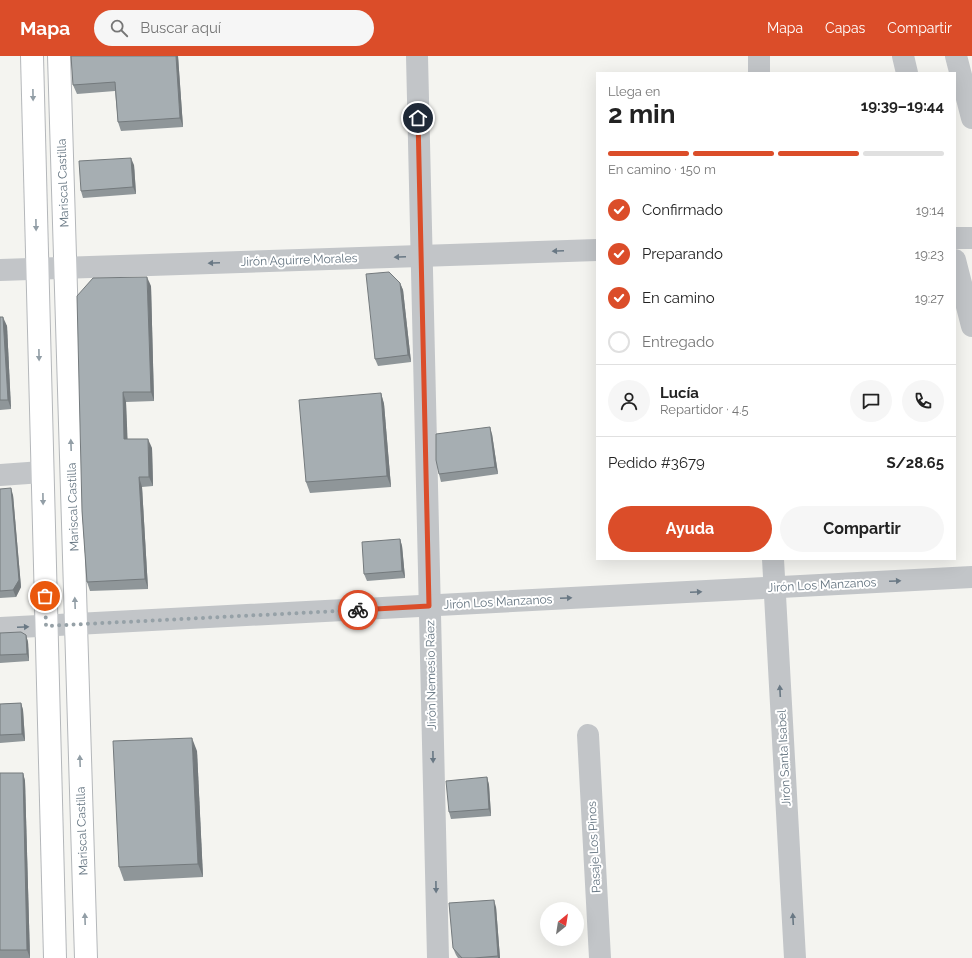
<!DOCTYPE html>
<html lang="es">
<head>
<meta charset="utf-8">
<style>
  body { margin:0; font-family:Raleway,sans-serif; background:#f6f6f6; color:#222; height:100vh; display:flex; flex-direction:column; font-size:15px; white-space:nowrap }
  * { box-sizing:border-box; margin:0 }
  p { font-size:13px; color:#767676 }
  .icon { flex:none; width:22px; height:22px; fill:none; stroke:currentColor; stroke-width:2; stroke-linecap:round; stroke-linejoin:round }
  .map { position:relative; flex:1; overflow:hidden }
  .sheet { position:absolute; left:596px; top:16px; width:360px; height:488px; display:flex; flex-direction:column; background:#fff; border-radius:0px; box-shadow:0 4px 16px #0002 }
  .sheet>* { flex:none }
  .needle { width:26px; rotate:30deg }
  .buttons { position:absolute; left:540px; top:846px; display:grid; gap:8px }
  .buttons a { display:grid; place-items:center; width:44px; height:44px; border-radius:50%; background:#fff; box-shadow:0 4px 16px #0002; font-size:20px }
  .pin { position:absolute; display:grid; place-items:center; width:34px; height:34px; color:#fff; margin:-17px; border:2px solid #fff; border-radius:50%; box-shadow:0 1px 4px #0007 }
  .courier { position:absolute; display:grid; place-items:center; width:40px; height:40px; margin:-20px; border:3px solid #db4d29; border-radius:50%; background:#fff; color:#222; box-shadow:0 1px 5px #0007 }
  .head em { font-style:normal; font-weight:700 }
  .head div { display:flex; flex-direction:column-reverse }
  .head { display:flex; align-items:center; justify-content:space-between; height:68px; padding:0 12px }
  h1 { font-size:26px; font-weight:700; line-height:30px }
  .bar { display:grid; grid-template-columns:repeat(4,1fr); gap:6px 4px; align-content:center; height:48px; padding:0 12px }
  .bar i { height:5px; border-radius:3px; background:#e0e0e0 }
  .bar .active { background:#db4d29 }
  .bar p { grid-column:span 4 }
  .line { display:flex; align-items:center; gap:10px; padding:0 12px; border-top:1px solid #e0e0e0 }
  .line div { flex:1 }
  .round { display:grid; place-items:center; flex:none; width:42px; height:42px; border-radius:21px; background:#f6f6f6 }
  ol { padding:0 12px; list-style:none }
  li { display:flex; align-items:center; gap:12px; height:44px }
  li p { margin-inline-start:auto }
  li .icon { padding:4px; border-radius:50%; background:#db4d29; color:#fff; stroke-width:4 }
  li:last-child { color:#767676 }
  li i { width:22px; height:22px; border:2px solid #e0e0e0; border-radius:50% }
  .action { display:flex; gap:8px; margin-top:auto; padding:8px 12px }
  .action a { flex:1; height:46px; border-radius:24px; background:#db4d29; color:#fff; font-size:16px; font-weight:700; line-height:46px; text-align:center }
  .action a+a { background:#f6f6f6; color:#222 }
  header { display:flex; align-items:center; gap:24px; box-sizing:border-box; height:56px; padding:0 20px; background:#db4d29; color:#fff }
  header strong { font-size:19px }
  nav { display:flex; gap:22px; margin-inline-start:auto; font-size:14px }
  .search { width:280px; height:36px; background:#f6f6f6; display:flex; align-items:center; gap:10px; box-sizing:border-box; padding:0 14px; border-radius:22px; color:#767676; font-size:15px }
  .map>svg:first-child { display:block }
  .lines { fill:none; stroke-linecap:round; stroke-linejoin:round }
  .highway-casing { stroke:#b4b7ba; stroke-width:24 }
  .street { stroke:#c2c5c8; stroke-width:22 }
  .highway { stroke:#fff; stroke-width:22 }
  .wall { fill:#8f9699 }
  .shaded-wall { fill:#747a7d }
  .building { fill:#a6aeb2; stroke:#747a7d }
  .oneway { fill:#929ea6 }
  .oneway2 { fill:#697884 }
  .done { stroke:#96a1a7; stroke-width:4; stroke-dasharray:0 7.2 }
  .route { stroke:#db4d29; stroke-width:5 }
  .labels { text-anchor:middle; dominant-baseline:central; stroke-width:4; stroke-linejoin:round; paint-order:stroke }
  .street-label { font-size:12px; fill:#647480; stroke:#fff }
</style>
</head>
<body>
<header>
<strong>Mapa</strong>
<div class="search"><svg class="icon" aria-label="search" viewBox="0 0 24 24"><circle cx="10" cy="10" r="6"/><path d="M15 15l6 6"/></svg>Buscar aquí</div>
<nav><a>Mapa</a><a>Capas</a><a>Compartir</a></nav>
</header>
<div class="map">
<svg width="972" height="902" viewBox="0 0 972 902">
  <rect width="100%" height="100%" fill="#f4f4f0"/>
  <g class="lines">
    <defs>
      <g id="highway">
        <path d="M32,0L55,902"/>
        <path d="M59,0L86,902"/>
      </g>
    </defs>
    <use href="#highway" class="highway-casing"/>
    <g class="street">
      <path d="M417,0L438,902"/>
      <path d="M903,0L907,17"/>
      <path d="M956,0L972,62"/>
      <path d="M759,17V0"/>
      <path d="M955,182H972"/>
      <path d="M955,204L972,270"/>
      <path d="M0,214L597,194"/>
      <path d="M0,419L42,416"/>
      <path d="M773,503L795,902"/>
      <path d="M0,572L972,521"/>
      <path d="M588,679L600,902"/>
    </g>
    <use href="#highway" class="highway"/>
  </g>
  <g class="wall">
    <path d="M71,0H178L183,71L121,75L118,66L115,35L77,38L73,29Z"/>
    <path d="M134,109L136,138L83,142L81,135Z"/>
    <path d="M400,227L403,234L411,306L378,310L375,303Z"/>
    <path d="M151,230L154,345L126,346L127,383L152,392L153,430L142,431L148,533L90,535L87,526L82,455Z"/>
    <path d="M0,261L7,270L11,353L0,354Z"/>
    <path d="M381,337L384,348L391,431L310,437L306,426Z"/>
    <path d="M492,378L498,418L441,426L439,418Z"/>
    <path d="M0,433L13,439L21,531L16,541L0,542Z"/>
    <path d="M400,483L402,490L405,522L367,525L364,518Z"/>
    <path d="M0,577L26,579L28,586L29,605L0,607Z"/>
    <path d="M21,647L23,654L25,685L0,687V648Z"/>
    <path d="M197,695L203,821L124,825L119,811Z"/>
    <path d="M0,717H23L25,725L30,902H0Z"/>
    <path d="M487,721L489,729L491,760L451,763L449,756Z"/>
    <path d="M496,851L500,902H458L456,899L453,892Z"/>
  </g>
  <g class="shaded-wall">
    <path d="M176,0H178L183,71L180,62Z"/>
    <path d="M131,102L134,109L136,138L133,131Z"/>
    <path d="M147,221L151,230L154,345L151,336Z"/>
    <path d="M400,227L403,234L411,306L408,299Z"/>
    <path d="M3,261L7,270L11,353L8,344Z"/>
    <path d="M123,336L126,346L128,393L124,383Z"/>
    <path d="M381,337L384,348L391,431L387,420Z"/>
    <path d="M490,371L492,378L498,418L495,411Z"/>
    <path d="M148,383L152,392L153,430L149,421Z"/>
    <path d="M139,421L142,431L148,533L145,523Z"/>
    <path d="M11,432L13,439L21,531L16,541L13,534Z"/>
    <path d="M400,483L402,490L405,522L402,515Z"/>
    <path d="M26,579L28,586L29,605L27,598Z"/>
    <path d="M21,647L23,654L25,685L22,678Z"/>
    <path d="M192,682L197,695L203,821L198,808Z"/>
    <path d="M23,717L25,725L30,902L27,894Z"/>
    <path d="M487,721L489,729L491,760L489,753Z"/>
    <path d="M494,844L496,851L500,902H498V900Z"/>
  </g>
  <g class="building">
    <path d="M71,0H176L180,62L118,66L115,26L73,29Z"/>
    <path d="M131,102L133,131L81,135L79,105Z"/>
    <path d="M389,216L400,227L408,299L375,303L366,218Z"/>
    <path d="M147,221L151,336H123L124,383H148L149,421H139L145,523L87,526L82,455L77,240L93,222Z"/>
    <path d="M0,261H3L8,344H0Z"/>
    <path d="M381,337L387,420L306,426L299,344Z"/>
    <path d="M490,371L495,411L439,418L436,404V378Z"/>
    <path d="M11,432L19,524L13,534L0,535V433Z"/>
    <path d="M400,483L402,515L364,518L362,486Z"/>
    <path d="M21,576L26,579L27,598L0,599V577Z"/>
    <path d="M21,647L22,678L0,679V648Z"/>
    <path d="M192,682L198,808L119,811L113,685Z"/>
    <path d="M0,717H23L27,894H0Z"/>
    <path d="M487,721L489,753L449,756L446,725Z"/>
    <path d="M494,844L498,900L474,902H462L453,892L449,847Z"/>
  </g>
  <defs><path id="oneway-solid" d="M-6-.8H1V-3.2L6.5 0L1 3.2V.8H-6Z"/></defs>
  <g class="oneway">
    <use href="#oneway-solid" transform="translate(33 39) rotate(89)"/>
    <use href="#oneway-solid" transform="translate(36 169) rotate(89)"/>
    <use href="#oneway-solid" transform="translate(39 299) rotate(89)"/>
    <use href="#oneway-solid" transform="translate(71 389) rotate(-92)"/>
    <use href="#oneway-solid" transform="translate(43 443) rotate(89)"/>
    <use href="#oneway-solid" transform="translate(75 547) rotate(-92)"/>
    <use href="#oneway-solid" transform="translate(80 705) rotate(-92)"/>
    <use href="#oneway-solid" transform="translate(85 863) rotate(-92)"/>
  </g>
  <g class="oneway2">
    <use href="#oneway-solid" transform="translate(558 195) rotate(178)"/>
    <use href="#oneway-solid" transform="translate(400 201) rotate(178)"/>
    <use href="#oneway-solid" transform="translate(214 207) rotate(178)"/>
    <use href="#oneway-solid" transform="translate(895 525) rotate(-3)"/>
    <use href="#oneway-solid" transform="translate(696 536) rotate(-3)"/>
    <use href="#oneway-solid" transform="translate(566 542) rotate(-3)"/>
    <use href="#oneway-solid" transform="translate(23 571) rotate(-3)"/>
    <use href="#oneway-solid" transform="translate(780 635) rotate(-93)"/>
    <use href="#oneway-solid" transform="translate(433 701) rotate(89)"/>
    <use href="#oneway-solid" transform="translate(436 831) rotate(89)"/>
    <use href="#oneway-solid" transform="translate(793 863) rotate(-93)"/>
  </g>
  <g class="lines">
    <path class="done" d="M45,540L46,570L358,554"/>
    <path class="route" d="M358,554L429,550L418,62"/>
  </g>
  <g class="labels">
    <g class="street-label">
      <text transform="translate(63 127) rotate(-92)">Mariscal Castilla</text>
      <text transform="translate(299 204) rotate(-2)">Jirón Aguirre Morales</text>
      <text transform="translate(73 451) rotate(-92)">Mariscal Castilla</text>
      <text transform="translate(822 529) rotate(-3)">Jirón Los Manzanos</text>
      <text transform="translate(498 546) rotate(-3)">Jirón Los Manzanos</text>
      <text transform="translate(431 619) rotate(-91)">Jirón Nemesio Ráez</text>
      <text transform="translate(784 702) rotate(-93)">Jirón Santa Isabel</text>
      <text transform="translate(82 775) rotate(-92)">Mariscal Castilla</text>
      <text transform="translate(594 791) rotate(-93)">Pasaje Los Pinos</text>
    </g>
  </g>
</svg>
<div class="buttons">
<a><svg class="needle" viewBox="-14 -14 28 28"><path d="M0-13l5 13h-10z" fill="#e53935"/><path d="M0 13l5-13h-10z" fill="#767676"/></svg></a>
</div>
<div class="pin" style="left:45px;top:540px;background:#ea580c"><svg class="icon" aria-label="bag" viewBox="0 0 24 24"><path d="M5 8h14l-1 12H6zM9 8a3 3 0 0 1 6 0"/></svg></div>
<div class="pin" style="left:418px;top:62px;background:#1f2937"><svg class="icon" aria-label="home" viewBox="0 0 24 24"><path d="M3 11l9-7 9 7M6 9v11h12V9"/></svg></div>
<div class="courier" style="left:358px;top:554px"><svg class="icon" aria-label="bike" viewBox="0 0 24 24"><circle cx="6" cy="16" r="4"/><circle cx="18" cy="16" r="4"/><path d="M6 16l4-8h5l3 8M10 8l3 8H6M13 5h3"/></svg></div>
<section class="sheet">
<div class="head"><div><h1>2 min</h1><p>Llega en</p></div><em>19:39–19:44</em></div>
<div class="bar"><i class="active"></i><i class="active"></i><i class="active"></i><i></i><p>En camino · 150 m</p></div>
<ol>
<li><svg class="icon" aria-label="check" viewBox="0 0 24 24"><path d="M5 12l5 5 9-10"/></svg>Confirmado<p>19:14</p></li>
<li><svg class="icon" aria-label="check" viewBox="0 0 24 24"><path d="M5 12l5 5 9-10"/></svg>Preparando<p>19:23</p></li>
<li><svg class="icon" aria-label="check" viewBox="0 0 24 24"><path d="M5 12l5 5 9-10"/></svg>En camino<p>19:27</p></li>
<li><i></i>Entregado</li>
</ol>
<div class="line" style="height:72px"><a class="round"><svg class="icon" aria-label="person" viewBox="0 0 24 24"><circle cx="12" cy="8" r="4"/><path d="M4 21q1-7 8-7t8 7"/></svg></a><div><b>Lucía</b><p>Repartidor · 4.5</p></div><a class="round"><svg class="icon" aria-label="chat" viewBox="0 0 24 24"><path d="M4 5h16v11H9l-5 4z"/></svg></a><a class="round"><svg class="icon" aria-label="phone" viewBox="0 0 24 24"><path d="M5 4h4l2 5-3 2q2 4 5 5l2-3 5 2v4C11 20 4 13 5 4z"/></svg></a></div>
<div class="line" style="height:52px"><div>Pedido #3679</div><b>S/28.65</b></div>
<div class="action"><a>Ayuda</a><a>Compartir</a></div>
</section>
</div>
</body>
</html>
